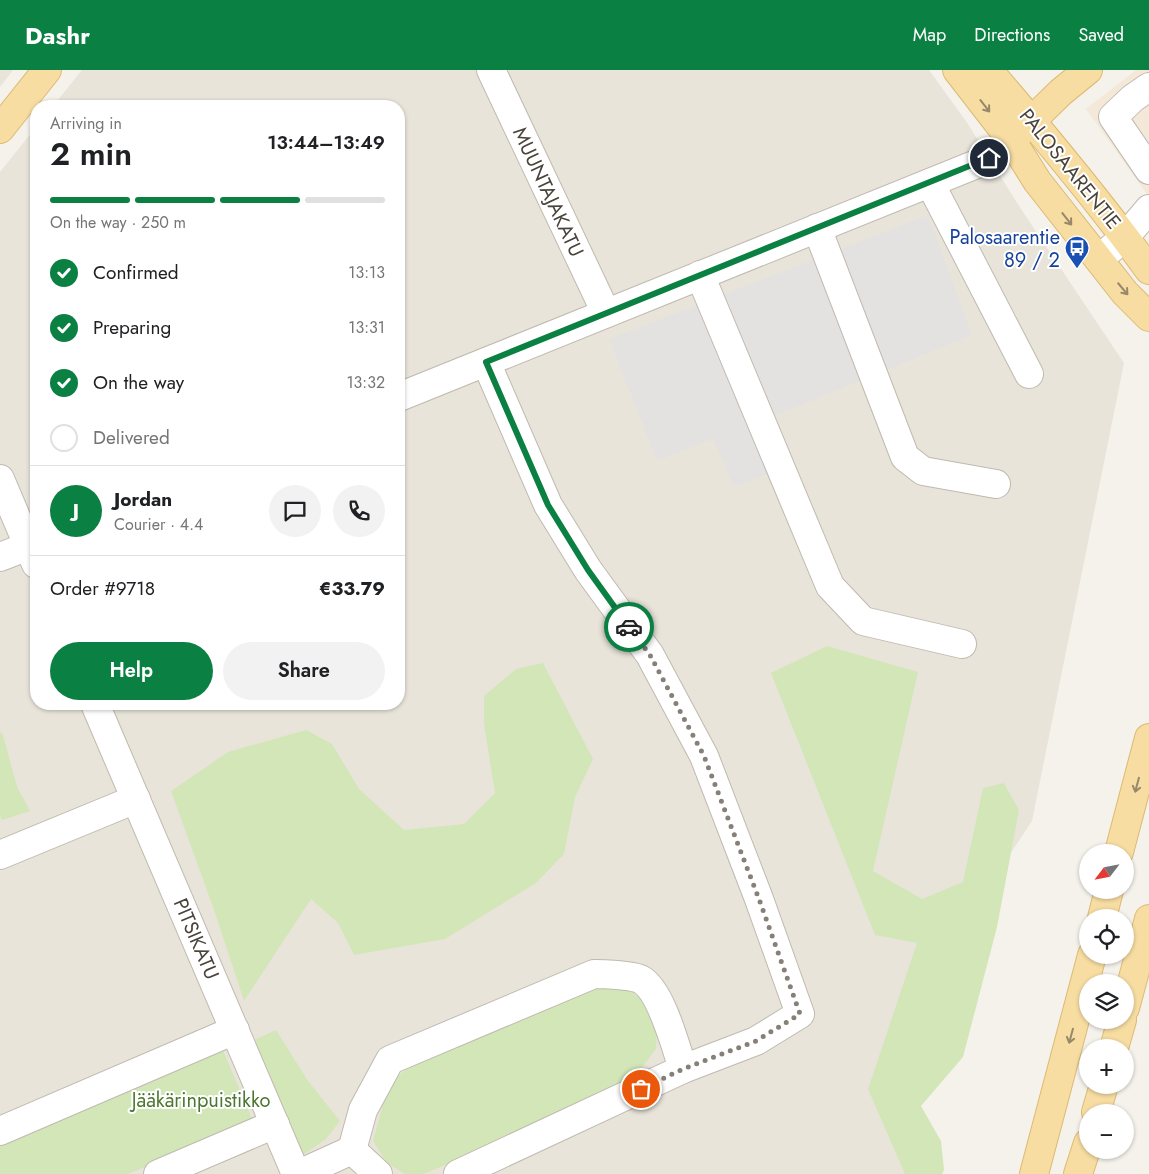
<!DOCTYPE html>
<html lang="en">
<head>
<meta charset="utf-8">
<style>
  body { margin:0; font-family:Jost,sans-serif; background:#f2f2f2; color:#202124; height:100vh; display:flex; flex-direction:column; font-size:19px; white-space:nowrap }
  * { box-sizing:border-box; margin:0 }
  p { font-size:16px; color:#757577 }
  .icon { flex:none; width:28px; height:28px; fill:none; stroke:currentColor; stroke-width:2; stroke-linecap:round; stroke-linejoin:round }
  .map { position:relative; flex:1; overflow:hidden }
  .details { position:absolute; left:30px; top:30px; width:375px; height:610px; display:flex; flex-direction:column; background:#fff; border-radius:20px; box-shadow:0 1px 4px #0004 }
  .details>* { flex:none }
  .needle { width:32px; rotate:238deg }
  .tools { position:absolute; left:1079px; top:774px; display:grid; gap:10px }
  .tools a { display:grid; place-items:center; width:55px; height:55px; border-radius:50%; background:#fff; box-shadow:0 1px 4px #0004; font-size:25px }
  .pin { position:absolute; display:grid; place-items:center; width:42px; height:42px; color:#fff; margin:-21px; border:2px solid #fff; border-radius:50%; box-shadow:0 1px 5px #0007 }
  .courier { position:absolute; display:grid; place-items:center; width:50px; height:50px; margin:-25px; border:4px solid #0b8043; border-radius:50%; background:#fff; color:#222; box-shadow:0 1px 6px #0007 }
  .headline em { font-style:normal; font-weight:600 }
  .headline div { display:flex; flex-direction:column-reverse }
  .headline { display:flex; align-items:center; justify-content:space-between; height:85px; padding:0 20px }
  h1 { font-size:32px; font-weight:600; line-height:38px }
  .bar { display:grid; grid-template-columns:repeat(4,1fr); gap:8px 5px; align-content:center; height:60px; padding:0 20px }
  .bar i { height:6px; border-radius:4px; background:#e0e0e0 }
  .bar .on { background:#0b8043 }
  .bar p { grid-column:span 4 }
  .line { display:flex; align-items:center; gap:12px; padding:0 20px; border-top:1px solid #e0e0e0 }
  .line div { flex:1 }
  .round { display:grid; place-items:center; flex:none; width:52px; height:52px; border-radius:26px; background:#f2f2f2 }
  ol { padding:0 20px; list-style:none }
  li { display:flex; align-items:center; gap:15px; height:55px }
  li p { margin-inline-start:auto }
  li .icon { padding:5px; border-radius:50%; background:#0b8043; color:#fff; stroke-width:4 }
  li:last-child { color:#757577 }
  li i { width:28px; height:28px; border:2px solid #e0e0e0; border-radius:50% }
  .button { display:flex; gap:10px; margin-top:auto; padding:10px 20px }
  .button a { flex:1; height:58px; border-radius:30px; background:#0b8043; color:#fff; font-size:20px; font-weight:600; line-height:58px; text-align:center }
  .button a+a { background:#f2f2f2; color:#202124 }
  header { display:flex; align-items:center; gap:30px; box-sizing:border-box; height:70px; padding:0 25px; background:#0b8043; color:#fff }
  header strong { font-size:24px }
  nav { display:flex; gap:28px; margin-inline-start:auto; font-size:18px }
  .map>svg:first-child { display:block }
  .residential { fill:#e8e4da }
  .commercial { fill:#f4e8d9 }
  .green { fill:#d2e6b8 }
  .parking { fill:#e4e2e0 }
  .lines { fill:none; stroke-linecap:round; stroke-linejoin:round }
  .minor-casing { stroke:#c0b9af; stroke-width:30 }
  .major-casing { stroke:#dcba72; stroke-width:30 }
  .minor { stroke:#fff; stroke-width:28 }
  .major { stroke:#f7dda2; stroke-width:28 }
  .oneway { stroke:#978869 }
  .done { stroke:#858078; stroke-width:5; stroke-dasharray:0 9 }
  .route { stroke:#0b8043; stroke-width:6 }
  .labels { text-anchor:middle; dominant-baseline:central; stroke-width:4; stroke-linejoin:round; paint-order:stroke }
  .street-label { font-size:20px; fill:#49433a; stroke:#fff }
  .transit-label { font-size:20px; fill:#164399; stroke:#fff; text-anchor:end }
  .park-label { font-size:20px; fill:#4d7730; stroke:#fff }
</style>
</head>
<body>
<header>
<strong>Dashr</strong>
<nav><a>Map</a><a>Directions</a><a>Saved</a></nav>
</header>
<div class="map">
<svg width="1149" height="1104" viewBox="0 0 1149 1104">
  <rect width="100%" height="100%" fill="#f5f2ec"/>
  <g class="residential">
    <path d="M0,0H13L0,17Z"/>
    <path d="M82,0H929L968,54L1019,136L1124,293L1032,751L967,849L877,1038L906,1104H0V102L36,57V634H399V36H53Z"/>
  </g>
  <path class="commercial" d="M1136,0H1149V127L1086,39Z"/>
  <g class="green">
    <path d="M827,576L918,602L873,801L922,829L963,812L983,718L1004,713L1019,740L997,857L963,987L921,1036L941,1071L944,1100L942,1104H905L868,1019L917,873L875,865L771,603Z"/>
    <path d="M543,593L593,689L575,727L564,784L536,813L445,869L354,885L338,853L311,829L244,931L214,840L171,721L228,682L306,660L332,674L359,719L404,760L464,754L495,723L484,654V626L516,599Z"/>
    <path d="M0,662L3,665L17,717L30,741L2,750L0,745Z"/>
    <path d="M591,914L629,919L649,936L657,959L656,979L632,1010L476,1083L423,1104H405L387,1093L373,1071L388,1016L416,990Z"/>
    <path d="M276,960L308,1011L340,1051L326,1069L303,1085L252,971Z"/>
    <path d="M222,978L253,1051L128,1104H0V1074Z"/>
  </g>
  <path class="parking" d="M928,145L972,265L767,349L785,397L734,417L713,369L657,391L609,269Z"/>
  <g class="lines">
    <defs>
      <g id="minor">
        <path d="M491,0L606,243"/>
        <path d="M1149,17L1133,28L1113,47L1149,100"/>
        <path d="M930,113L1029,304"/>
        <path d="M817,158L905,387L923,401L996,414"/>
        <path d="M1099,189L1125,167L1149,139"/>
        <path d="M700,205L830,516L863,551L962,574"/>
        <path d="M399,327L989,89L1012,71"/>
        <path d="M0,409L36,494"/>
        <path d="M0,487L36,473"/>
        <path d="M95,634L296,1104"/>
        <path d="M0,785L136,729"/>
        <path d="M0,1061L235,960"/>
        <path d="M352,1080L363,1040L390,990L594,904C604,904 630,905 640,909C661,919 676,978 683,999"/>
        <path d="M158,1104L275,1054"/>
        <path d="M299,1104L352,1080L378,1104"/>
        <path d="M458,1104L683,999L756,971L800,944L759,829L704,686L650,585L588,500L548,435L486,292"/>
      </g>
      <g id="major">
        <path d="M957,0L1012,71L1037,111L1125,223L1149,247"/>
        <path d="M988,0C1044,65 1099,131 1149,200"/>
        <path d="M0,59L47,0"/>
        <path d="M1019,63L1061,22L1088,0"/>
        <path d="M1119,782L1149,668"/>
        <path d="M1102,848L1109,820"/>
        <path d="M1125,938L1149,849"/>
        <path d="M1114,978L1122,950"/>
        <path d="M1096,1042L1104,1015"/>
        <path d="M1034,1104L1092,885"/>
        <path d="M1078,1104L1088,1073"/>
      </g>
    </defs>
    <use href="#minor" class="minor-casing"/>
    <use href="#major" class="major-casing"/>
    <use href="#minor" class="minor"/>
    <use href="#major" class="major"/>
  </g>
  <defs><path id="oneway-shaft" d="M-6 0H5M1.5-3L5.5 0L1.5 3" fill="none" stroke-width="1.6" stroke-linecap="round" stroke-linejoin="round" transform="scale(1.25)"/></defs>
  <g class="oneway">
    <use href="#oneway-shaft" transform="translate(985 36) rotate(52)"/>
    <use href="#oneway-shaft" transform="translate(1067 149) rotate(52)"/>
    <use href="#oneway-shaft" transform="translate(1123 219) rotate(50)"/>
    <use href="#oneway-shaft" transform="translate(1137 715) rotate(105)"/>
    <use href="#oneway-shaft" transform="translate(1071 966) rotate(105)"/>
  </g>
  <g class="lines">
    <path class="done" d="M629,557L650,585L704,686L759,829L800,944L756,971L683,999L641,1019"/>
    <path class="route" d="M629,557L588,500L548,435L486,292L989,88"/>
  </g>
  <defs>
    <symbol id="bus-pin" viewBox="-11 -11 22 30"><path d="M0 17L-7.5 6A9.5 9.5 0 1 1 7.5 6Z" fill="#1a4fb4" stroke="#fff"/><path d="M-5-6H5V4H4V6H2V4H-2V6H-4V4H-5ZM-3.5-4V0h7V-4ZM-3.5 1.2v1.5H-2V1.2ZM2 1.2v1.5H3.5V1.2Z" fill="#fff"/></symbol>
  </defs>
  <g fill-rule="evenodd">
    <use href="#bus-pin" x="1063" y="164" width="28" height="38"/>
  </g>
  <g class="labels">
    <g class="street-label">
      <text transform="translate(1070 99) rotate(51)">PALOSAARENTIE</text>
      <text transform="translate(548 122) rotate(65)">MUUNTAJAKATU</text>
      <text transform="translate(196 869) rotate(67)">PITSIKATU</text>
    </g>
    <g class="transit-label">
      <text x="1060" y="167">Palosaarentie<tspan x="1060" dy="23">89 / 2</tspan></text>
    </g>
    <g class="park-label">
      <text x="201" y="1030">Jääkärinpuistikko</text>
    </g>
  </g>
</svg>
<div class="tools">
<a><svg class="needle" viewBox="-14 -14 28 28"><path d="M0-13l5 13h-10z" fill="#e53935"/><path d="M0 13l5-13h-10z" fill="#757577"/></svg></a>
<a><svg class="icon" aria-label="locate" viewBox="0 0 24 24"><circle cx="12" cy="12" r="6"/><path d="M12 2v4M12 18v4M2 12h4M18 12h4"/></svg></a>
<a><svg class="icon" aria-label="layers" viewBox="0 0 24 24"><path d="M12 4l9 5-9 5-9-5zM3 14l9 5 9-5"/></svg></a>
<a>+</a>
<a>−</a>
</div>
<div class="pin" style="left:641px;top:1019px;background:#ea580c"><svg class="icon" aria-label="bag" viewBox="0 0 24 24"><path d="M5 8h14l-1 12H6zM9 8a3 3 0 0 1 6 0"/></svg></div>
<div class="pin" style="left:989px;top:88px;background:#1f2937"><svg class="icon" aria-label="home" viewBox="0 0 24 24"><path d="M3 11l9-7 9 7M6 9v11h12V9"/></svg></div>
<div class="courier" style="left:629px;top:557px"><svg class="icon" aria-label="car" viewBox="0 0 24 24"><path d="M5 17H2v-5l4-1 3-4h7l3 4 3 1v5h-3M9 17h6M6 11h13"/><circle cx="7" cy="17" r="2"/><circle cx="17" cy="17" r="2"/></svg></div>
<section class="details">
<div class="headline"><div><h1>2 min</h1><p>Arriving in</p></div><em>13:44–13:49</em></div>
<div class="bar"><i class="on"></i><i class="on"></i><i class="on"></i><i></i><p>On the way · 250 m</p></div>
<ol>
<li><svg class="icon" aria-label="check" viewBox="0 0 24 24"><path d="M5 12l5 5 9-10"/></svg>Confirmed<p>13:13</p></li>
<li><svg class="icon" aria-label="check" viewBox="0 0 24 24"><path d="M5 12l5 5 9-10"/></svg>Preparing<p>13:31</p></li>
<li><svg class="icon" aria-label="check" viewBox="0 0 24 24"><path d="M5 12l5 5 9-10"/></svg>On the way<p>13:32</p></li>
<li><i></i>Delivered</li>
</ol>
<div class="line" style="height:90px"><b class="round" style="background:#0b8043;color:#fff">J</b><div><b>Jordan</b><p>Courier · 4.4</p></div><a class="round"><svg class="icon" aria-label="chat" viewBox="0 0 24 24"><path d="M4 5h16v11H9l-5 4z"/></svg></a><a class="round"><svg class="icon" aria-label="phone" viewBox="0 0 24 24"><path d="M5 4h4l2 5-3 2q2 4 5 5l2-3 5 2v4C11 20 4 13 5 4z"/></svg></a></div>
<div class="line" style="height:65px"><div>Order #9718</div><b>€33.79</b></div>
<div class="button"><a>Help</a><a>Share</a></div>
</section>
</div>
</body>
</html>
